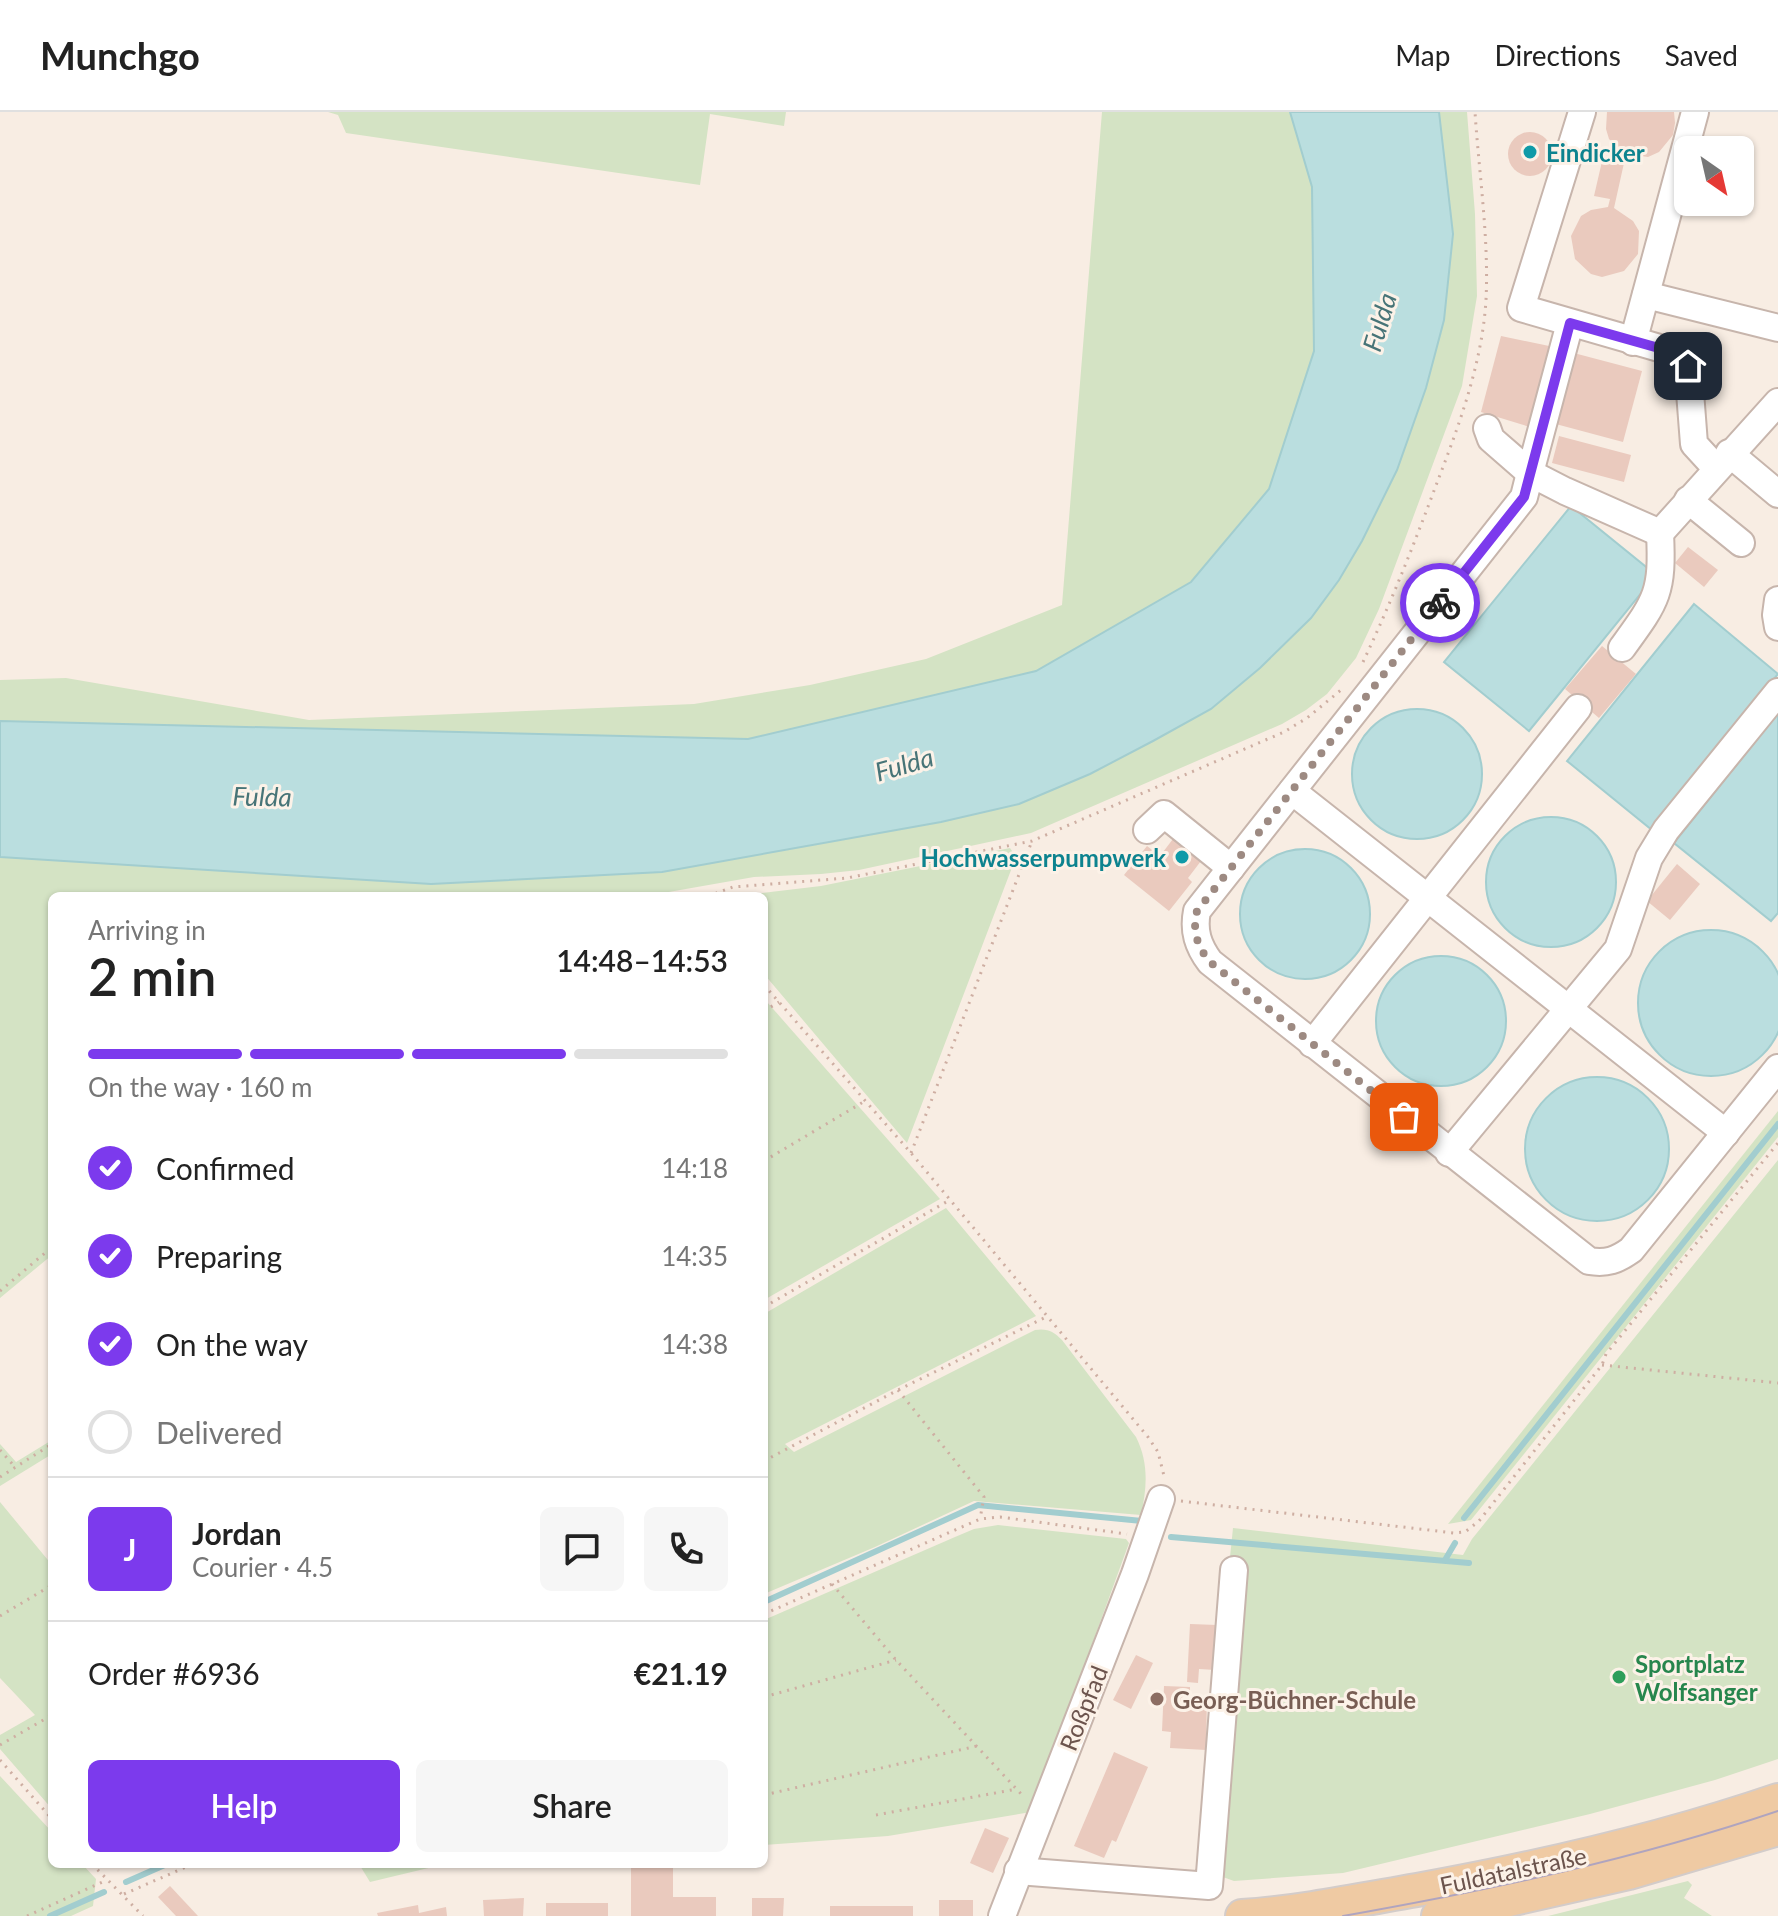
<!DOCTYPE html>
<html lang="en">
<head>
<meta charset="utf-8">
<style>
  body { margin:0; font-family:Lato,sans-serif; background:#f6f6f6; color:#222; height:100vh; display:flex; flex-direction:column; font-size:30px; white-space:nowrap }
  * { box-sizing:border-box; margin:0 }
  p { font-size:26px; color:#767676 }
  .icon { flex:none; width:44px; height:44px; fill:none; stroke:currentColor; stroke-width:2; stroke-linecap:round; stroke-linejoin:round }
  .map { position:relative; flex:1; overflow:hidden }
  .details { position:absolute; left:48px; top:780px; width:720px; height:976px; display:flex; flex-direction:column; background:#fff; border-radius:12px; box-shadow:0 2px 6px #0004 }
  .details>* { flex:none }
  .needle { width:52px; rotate:146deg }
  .fabs { position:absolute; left:1674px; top:24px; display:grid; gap:16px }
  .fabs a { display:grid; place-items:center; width:80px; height:80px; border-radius:12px; background:#fff; box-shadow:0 2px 6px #0004; font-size:40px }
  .pin { position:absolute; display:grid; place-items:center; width:68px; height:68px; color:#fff; margin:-34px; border-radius:16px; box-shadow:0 4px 12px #0006 }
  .courier { position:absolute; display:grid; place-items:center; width:80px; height:80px; margin:-40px; border:6px solid #7c3aed; border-radius:50%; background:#fff; color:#222; box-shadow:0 2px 10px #0007 }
  .head em { font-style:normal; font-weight:600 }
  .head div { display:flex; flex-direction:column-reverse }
  .head { display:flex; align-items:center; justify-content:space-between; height:136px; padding:0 40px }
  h1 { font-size:52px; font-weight:600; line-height:60px }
  .bar { display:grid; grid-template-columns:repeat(4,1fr); gap:12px 8px; align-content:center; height:96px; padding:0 40px }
  .bar i { height:10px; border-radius:6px; background:#e0e0e0 }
  .bar .selected { background:#7c3aed }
  .bar p { grid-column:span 4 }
  .line { display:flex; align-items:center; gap:20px; padding:0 40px; border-top:2px solid #e0e0e0 }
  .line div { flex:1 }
  .round { display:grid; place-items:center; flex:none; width:84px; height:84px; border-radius:12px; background:#f6f6f6 }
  ol { padding:0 40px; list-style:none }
  li { display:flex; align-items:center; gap:24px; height:88px }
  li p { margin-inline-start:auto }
  li .icon { padding:8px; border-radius:50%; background:#7c3aed; color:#fff; stroke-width:4 }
  li:last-child { color:#767676 }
  li i { width:44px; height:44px; border:4px solid #e0e0e0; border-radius:50% }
  .primary-button { display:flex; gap:16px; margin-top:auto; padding:16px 40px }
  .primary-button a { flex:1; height:92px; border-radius:12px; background:#7c3aed; color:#fff; font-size:32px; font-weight:600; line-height:92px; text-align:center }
  .primary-button a+a { background:#f6f6f6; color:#222 }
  header { display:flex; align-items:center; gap:48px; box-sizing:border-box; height:112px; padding:0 40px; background:#fff; border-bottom:2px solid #e0e0e0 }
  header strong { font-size:38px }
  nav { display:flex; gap:44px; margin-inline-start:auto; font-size:28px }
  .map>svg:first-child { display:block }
  .green { fill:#d4e3c4 }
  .water { fill:#badedf; stroke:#a2cdcf; stroke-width:2 }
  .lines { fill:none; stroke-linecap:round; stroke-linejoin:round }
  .stream { stroke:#a2cdcf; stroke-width:6 }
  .building { fill:#eacabe }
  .minor-casing { stroke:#c7b5ac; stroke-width:30 }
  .major-casing { stroke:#d3ccca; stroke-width:36 }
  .path { stroke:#ceaea2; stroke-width:3; stroke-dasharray:2 6; stroke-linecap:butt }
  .minor { stroke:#fff; stroke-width:26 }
  .major { stroke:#efcaa3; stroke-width:32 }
  .tram { stroke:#afa4bf; stroke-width:2 }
  .done { stroke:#9d8a82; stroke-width:8; stroke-dasharray:0 14.4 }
  .route { stroke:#7c3aed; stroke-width:10 }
  .culture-dot { fill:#0f9aa8; stroke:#fcf2e8; stroke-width:3 }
  .leisure-dot { fill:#2e9e5b; stroke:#fcf2e8; stroke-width:3 }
  .education-dot { fill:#8d6e63; stroke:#fcf2e8; stroke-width:3 }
  .labels { text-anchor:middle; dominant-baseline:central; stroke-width:6; stroke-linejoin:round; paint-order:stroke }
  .culture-label { font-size:24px; font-weight:bold; fill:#0d838f; stroke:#fcf2e8; text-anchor:start }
  .leisure-label { font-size:24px; font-weight:bold; fill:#27864d; stroke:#fcf2e8; text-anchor:start }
  .education-label { font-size:24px; font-weight:bold; fill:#785e54; stroke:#fcf2e8; text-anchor:start }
  .street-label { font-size:24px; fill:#6c544d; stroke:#fcf2e8 }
  .water-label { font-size:26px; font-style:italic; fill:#477477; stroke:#fcf2e8 }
</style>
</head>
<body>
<header>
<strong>Munchgo</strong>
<nav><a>Map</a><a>Directions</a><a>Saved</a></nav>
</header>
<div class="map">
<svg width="1778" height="1804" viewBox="0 0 1778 1804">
  <rect width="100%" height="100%" fill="#f8ede3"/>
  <g class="green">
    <path d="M328,0H786L784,14L710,2L700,73L346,21L338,3Z"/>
    <path d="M1102,0H1290L1312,75L1314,239L1269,377L1191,470L1036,559L748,627L0,609V568L66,566L309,608L694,592L810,573L926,547L1062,493Z"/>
    <path d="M1439,0H1467L1475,102L1477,184L1462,274L1379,497L1356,546L1327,582L1306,598L1282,612L1031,721L859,758L821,762L754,765L646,784H52V1143L0,1186V745L431,772L662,760L941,710L1019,692L1090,662L1153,629L1260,556L1311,506L1339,468L1362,429L1397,358L1426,276L1444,208L1453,122Z"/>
    <path d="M1010,736L1016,745L907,1031L764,862V784H738L821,774Z"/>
    <path d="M767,890L940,1087L764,1188V892Z"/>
    <path d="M1778,999V1025L1471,1408L1448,1412Z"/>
    <path d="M1778,1048V1647L1715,1668L1590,1702L1343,1761L1234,1769L1198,1756L1233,1416L1463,1443L1472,1427Z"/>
    <path d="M946,1096L1036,1204L785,1332L794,1340L1035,1218C1048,1216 1054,1220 1062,1228L1136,1325C1149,1351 1147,1375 1141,1403L974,1389L875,1435L764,1482V1202Z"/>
    <path d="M52,1328V1342L0,1374V1332L16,1350Z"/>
    <path d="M0,1390L52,1453V1697L0,1637V1623L35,1603L0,1566Z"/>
    <path d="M998,1413L1126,1427L1129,1431L1031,1700L888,1724L764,1733V1508L955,1425L974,1417Z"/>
    <path d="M0,1664L52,1720V1752H82L96,1767L93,1794L71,1804H0Z"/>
    <path d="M359,1752H445L370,1770Z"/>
    <path d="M1688,1769L1692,1773L1684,1786L1712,1804H1548Z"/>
  </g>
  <g class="water">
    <path d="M1290,0H1439L1453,122L1444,208L1426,276L1397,358L1362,429L1339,468L1311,506L1260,556L1211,597L1153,629L1090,662L1019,692L941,710L662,760L431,772L0,745V609L748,627L1036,559L1191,470L1269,377L1314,239L1312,75Z"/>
    <path d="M1571,394L1656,463L1529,619L1444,550Z"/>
    <path d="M1694,492L1778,562L1652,718L1567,649Z"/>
    <circle cx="1417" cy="662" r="65"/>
    <path d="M1778,601V801L1771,809L1674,731Z"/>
    <circle cx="1551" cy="770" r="65"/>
    <circle cx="1305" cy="802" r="65"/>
    <circle cx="1711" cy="891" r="73"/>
    <circle cx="1441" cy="909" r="65"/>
    <circle cx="1597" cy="1037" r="72"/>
  </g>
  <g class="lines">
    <g class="stream">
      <path d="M1464,1406L1778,1012"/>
      <path d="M1171,1425L1469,1451"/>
      <path d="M1445,1448L1455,1431"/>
      <path d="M764,1490L978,1393L1142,1409"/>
      <path d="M126,1770L167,1752"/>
      <path d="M50,1804L104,1780"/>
    </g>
  </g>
  <g class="building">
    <path d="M1607,0H1674L1675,11L1673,23L1659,40L1648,45L1626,42L1614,96L1633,109L1639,119L1638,142L1624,159L1602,165L1591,162L1575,147L1571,124L1581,104L1591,98L1608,95L1610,87L1594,84L1603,45L1620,48L1622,40L1609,27L1606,17Z"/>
    <circle cx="1530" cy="42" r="22"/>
    <path d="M1501,224L1554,235L1533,316L1481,300Z"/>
    <path d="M1570,240L1642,259L1623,330L1552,311Z"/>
    <path d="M1559,324L1631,343L1624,370L1552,351Z"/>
    <path d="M1688,435L1718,458L1704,475L1675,451Z"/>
    <path d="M1602,534L1636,562L1599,606L1565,577Z"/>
    <path d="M1176,723L1204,745L1188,766L1192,770L1169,799L1124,763L1147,734L1160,744Z"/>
    <path d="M1677,752L1700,772L1670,808L1647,789Z"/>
    <path d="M1190,1512L1217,1513L1215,1558L1199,1557L1198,1571L1187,1570Z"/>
    <path d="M1136,1543L1153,1551L1131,1597L1113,1588Z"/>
    <path d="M1164,1574L1190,1575V1584H1207L1206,1638L1170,1636L1171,1620L1162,1619Z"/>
    <path d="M1114,1640L1148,1655L1116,1730L1112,1728L1104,1746L1074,1734Z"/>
    <path d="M985,1716L1009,1726L993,1761L970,1751Z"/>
    <path d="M631,1756H673V1785H716V1804H631Z"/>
    <path d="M170,1774L198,1804H176L158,1785Z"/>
    <path d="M524,1786L523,1804H484L483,1788Z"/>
    <path d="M752,1786H784L783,1804H752Z"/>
    <rect x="939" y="1788" width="34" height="16"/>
    <rect x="546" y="1791" width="62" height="13"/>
    <path d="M418,1793L419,1801L446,1795L447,1804H378L377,1801Z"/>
    <rect x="830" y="1794" width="83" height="10"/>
  </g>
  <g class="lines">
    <defs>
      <g id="minor">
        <path d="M1582,0L1521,196L1680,242L1688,254L1694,332L1716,356"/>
        <path d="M1646,183L1778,216"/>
        <path d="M1633,230L1695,0"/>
        <path d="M1778,290L1660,421L1565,379L1530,361L1524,385L1197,799C1193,819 1198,834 1210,850L1589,1149C1607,1152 1617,1148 1631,1138L1778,956"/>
        <path d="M1487,316L1491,327L1530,361L1570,211"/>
        <path d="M1729,341L1778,382"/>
        <path d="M1688,388L1741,431"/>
        <path d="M1778,488L1776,503L1778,515"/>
        <path d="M1622,536C1657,488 1663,481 1660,421"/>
        <path d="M1292,679L1726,1021"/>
        <path d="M1147,718L1164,702L1231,756"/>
        <path d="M1312,932L1578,596"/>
        <path d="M1449,1041L1618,837L1649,746L1666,718L1778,580"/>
        <path d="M1018,1759L1209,1774L1234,1458"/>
        <path d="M1002,1804L1135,1462L1161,1387"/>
      </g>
      <g id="major">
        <path d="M1242,1804C1301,1800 1359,1788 1417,1778C1539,1756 1661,1728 1778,1688"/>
        <path d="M1438,1804L1629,1761L1778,1717"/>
      </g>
    </defs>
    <use href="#minor" class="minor-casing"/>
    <use href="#major" class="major-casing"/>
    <g class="path">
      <path d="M1363,550C1390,493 1413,435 1435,376C1458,316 1482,253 1486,188C1489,126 1479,62 1475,0"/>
      <path d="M708,784L733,775L847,766L1032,729L1284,620L1307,606L1341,578"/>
      <path d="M764,873L911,1041L1148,1325L1158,1340L1164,1364"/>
      <path d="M764,899L779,890"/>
      <path d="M911,1041L1032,729"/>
      <path d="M764,1049L865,989"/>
      <path d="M0,1179L52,1135"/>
      <path d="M764,1195L948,1089"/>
      <path d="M1602,1253L1778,1271"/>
      <path d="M898,1278L984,1385L980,1407"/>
      <path d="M0,1338L15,1355"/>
      <path d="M764,1349L898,1278L1048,1204"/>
      <path d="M0,1365L52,1332"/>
      <path d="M1181,1389L1454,1421L1465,1420L1479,1409L1602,1253L1606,1242L1778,1031"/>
      <path d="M832,1472L896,1548L1024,1685"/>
      <path d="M764,1502L980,1407L1000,1405L1127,1422"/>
      <path d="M0,1504L52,1473"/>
      <path d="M764,1585L896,1548"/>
      <path d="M0,1633L52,1603"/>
      <path d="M0,1648L52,1707"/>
      <path d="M764,1683L977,1634"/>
      <path d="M876,1703L1017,1677"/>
      <path d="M92,1752L143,1804"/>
      <path d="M124,1782L193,1752"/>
      <path d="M27,1804L107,1768"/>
    </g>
    <use href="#minor" class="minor"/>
    <use href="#major" class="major"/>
    <path class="tram" d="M1343,1804C1490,1778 1636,1747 1778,1699"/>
  </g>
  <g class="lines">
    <path class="done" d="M1404,1005L1210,850C1197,834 1192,819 1197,799L1440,491"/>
    <path class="route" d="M1440,491L1524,385L1570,211L1680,242L1688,254"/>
  </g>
  <g class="culture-dot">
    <circle cx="1530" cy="40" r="8"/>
    <circle cx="1182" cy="745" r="8"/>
  </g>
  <circle class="leisure-dot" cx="1619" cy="1565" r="8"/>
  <circle class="education-dot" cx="1157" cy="1587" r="8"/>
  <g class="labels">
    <g class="culture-label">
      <text x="1546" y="40">Eindicker</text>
      <text x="1166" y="745" text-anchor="end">Hochwasserpumpwerk</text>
    </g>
    <g class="leisure-label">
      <text x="1635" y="1551">Sportplatz<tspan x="1635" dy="28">Wolfsanger</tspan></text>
    </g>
    <g class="education-label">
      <text x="1173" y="1587">Georg-Büchner-Schule</text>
    </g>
    <g class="street-label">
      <text transform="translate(1083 1596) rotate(-68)">Roßpfad</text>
      <text transform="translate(1513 1758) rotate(-12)">Fuldatalstraße</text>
    </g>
    <g class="water-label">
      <text transform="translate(1379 210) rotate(-73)">Fulda</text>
      <text transform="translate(904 652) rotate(-16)">Fulda</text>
      <text transform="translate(262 684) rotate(1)">Fulda</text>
    </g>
  </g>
</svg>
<div class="fabs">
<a><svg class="needle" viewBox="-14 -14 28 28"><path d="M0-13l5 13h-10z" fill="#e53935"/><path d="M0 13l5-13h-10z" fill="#767676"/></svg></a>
</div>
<div class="pin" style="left:1404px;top:1005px;background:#ea580c"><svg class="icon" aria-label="bag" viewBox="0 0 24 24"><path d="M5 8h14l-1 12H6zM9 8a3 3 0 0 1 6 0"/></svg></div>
<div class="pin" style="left:1688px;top:254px;background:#1f2937"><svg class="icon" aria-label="home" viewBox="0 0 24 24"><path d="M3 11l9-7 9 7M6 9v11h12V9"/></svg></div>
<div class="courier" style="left:1440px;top:491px"><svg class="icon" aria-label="bike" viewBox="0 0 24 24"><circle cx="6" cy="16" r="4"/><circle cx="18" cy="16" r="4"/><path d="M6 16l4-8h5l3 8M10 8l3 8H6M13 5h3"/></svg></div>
<section class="details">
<div class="head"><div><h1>2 min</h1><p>Arriving in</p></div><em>14:48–14:53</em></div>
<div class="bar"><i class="selected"></i><i class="selected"></i><i class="selected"></i><i></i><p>On the way · 160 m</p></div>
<ol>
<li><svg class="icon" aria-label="check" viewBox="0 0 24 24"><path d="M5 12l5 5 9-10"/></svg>Confirmed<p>14:18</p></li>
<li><svg class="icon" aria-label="check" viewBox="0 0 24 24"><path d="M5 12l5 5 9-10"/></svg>Preparing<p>14:35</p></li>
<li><svg class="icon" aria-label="check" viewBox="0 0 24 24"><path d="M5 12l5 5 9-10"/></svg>On the way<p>14:38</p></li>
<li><i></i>Delivered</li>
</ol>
<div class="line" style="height:144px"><b class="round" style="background:#7c3aed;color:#fff">J</b><div><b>Jordan</b><p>Courier · 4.5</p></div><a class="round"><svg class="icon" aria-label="chat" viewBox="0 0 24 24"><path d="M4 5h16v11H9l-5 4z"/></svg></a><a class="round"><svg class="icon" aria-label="phone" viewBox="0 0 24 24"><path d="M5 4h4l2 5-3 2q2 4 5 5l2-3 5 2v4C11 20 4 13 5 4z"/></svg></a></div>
<div class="line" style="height:104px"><div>Order #6936</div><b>€21.19</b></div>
<div class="primary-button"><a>Help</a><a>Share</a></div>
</section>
</div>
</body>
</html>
